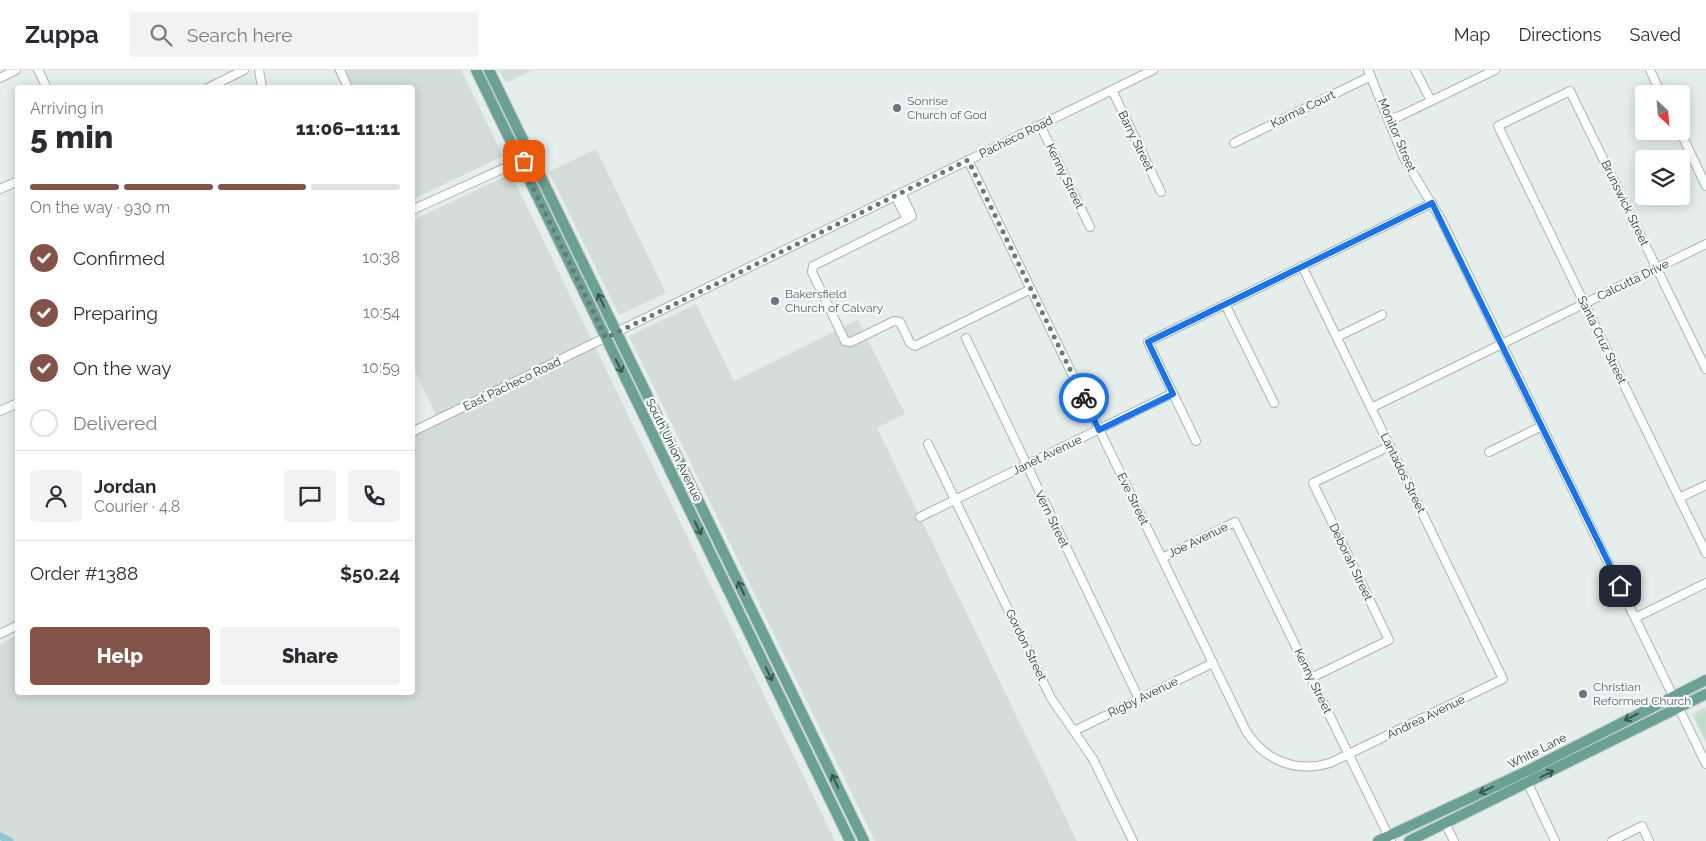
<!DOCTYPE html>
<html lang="en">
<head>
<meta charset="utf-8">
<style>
  body { margin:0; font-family:Raleway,sans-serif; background:#f2f2f3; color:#2b2b33; height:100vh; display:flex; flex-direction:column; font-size:19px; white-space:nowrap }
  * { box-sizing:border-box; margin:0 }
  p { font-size:16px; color:#7c7c81 }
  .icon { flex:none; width:28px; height:28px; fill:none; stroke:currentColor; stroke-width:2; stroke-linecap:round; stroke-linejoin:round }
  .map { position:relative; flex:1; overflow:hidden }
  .side { position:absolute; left:15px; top:15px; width:400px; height:610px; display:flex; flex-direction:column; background:#fff; border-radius:5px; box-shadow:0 2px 12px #0003 }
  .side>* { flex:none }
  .needle { width:32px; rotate:154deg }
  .tools { position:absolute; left:1635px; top:15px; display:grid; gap:10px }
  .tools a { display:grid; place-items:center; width:55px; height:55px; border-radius:5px; background:#fff; box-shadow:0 2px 12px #0003; font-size:25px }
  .pin { position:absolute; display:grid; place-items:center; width:42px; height:42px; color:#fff; margin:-21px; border-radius:10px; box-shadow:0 2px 8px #0006 }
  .courier { position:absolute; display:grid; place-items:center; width:50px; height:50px; margin:-25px; border:4px solid #1a73e8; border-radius:50%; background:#fff; color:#222; box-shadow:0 1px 6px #0007 }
  .head em { font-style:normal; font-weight:800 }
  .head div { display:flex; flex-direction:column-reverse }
  .head { display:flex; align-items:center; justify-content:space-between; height:85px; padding:0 15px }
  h1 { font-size:32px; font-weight:800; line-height:38px }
  .bar { display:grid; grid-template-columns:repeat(4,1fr); gap:8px 5px; align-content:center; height:60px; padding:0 15px }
  .bar i { height:6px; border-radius:4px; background:#e1e1e2 }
  .bar .on { background:#825449 }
  .bar p { grid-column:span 4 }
  .line { display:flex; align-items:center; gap:12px; padding:0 15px; border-top:1px solid #e1e1e2 }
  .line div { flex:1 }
  .round { display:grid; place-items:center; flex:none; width:52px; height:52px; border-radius:5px; background:#f2f2f3 }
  ol { padding:0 15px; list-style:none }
  li { display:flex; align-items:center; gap:15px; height:55px }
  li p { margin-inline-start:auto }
  li .icon { padding:5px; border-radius:50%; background:#825449; color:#fff; stroke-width:4 }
  li:last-child { color:#7c7c81 }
  li i { width:28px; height:28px; border:2px solid #e1e1e2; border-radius:50% }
  .cta { display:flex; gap:10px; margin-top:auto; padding:10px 15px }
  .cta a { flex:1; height:58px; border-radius:5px; background:#825449; color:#fff; font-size:20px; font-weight:800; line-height:58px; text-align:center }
  .cta a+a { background:#f2f2f3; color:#2b2b33 }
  header { display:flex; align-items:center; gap:30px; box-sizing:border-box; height:70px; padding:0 25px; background:#fff; border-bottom:1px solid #e1e1e2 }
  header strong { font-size:24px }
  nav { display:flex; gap:28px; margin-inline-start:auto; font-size:18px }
  .search { width:350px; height:45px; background:#f2f2f3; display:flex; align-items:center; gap:12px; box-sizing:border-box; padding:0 18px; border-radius:5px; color:#7c7c81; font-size:19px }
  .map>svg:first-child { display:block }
  .built { fill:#d3ddd9 }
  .green { fill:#bfdec7 }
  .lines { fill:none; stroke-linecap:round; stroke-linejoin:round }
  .canal { stroke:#8fc5d0; stroke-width:7 }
  .minor-casing { stroke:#a7b6b1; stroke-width:10 }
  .major-casing { stroke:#c2c9c7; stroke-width:12 }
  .minor { stroke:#fff; stroke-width:8 }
  .major { stroke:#6ba194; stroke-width:10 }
  .oneway { stroke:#36584f }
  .done { stroke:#687c76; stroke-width:5; stroke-dasharray:0 9 }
  .route { stroke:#1a73e8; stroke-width:6 }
  .worship-dot { fill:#6b7280; stroke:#f5faf8; stroke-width:2 }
  .labels { text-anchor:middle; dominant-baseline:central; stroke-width:4.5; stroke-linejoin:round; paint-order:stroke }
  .worship-label { font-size:12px; fill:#5b616d; stroke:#f5faf8; text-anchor:start }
  .street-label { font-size:12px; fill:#243f38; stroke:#f5faf8 }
</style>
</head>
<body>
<header>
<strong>Zuppa</strong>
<div class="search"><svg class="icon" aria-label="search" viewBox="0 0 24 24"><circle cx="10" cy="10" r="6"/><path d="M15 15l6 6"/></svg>Search here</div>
<nav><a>Map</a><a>Directions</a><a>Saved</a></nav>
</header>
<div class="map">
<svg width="1706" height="771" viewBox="0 0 1706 771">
  <rect width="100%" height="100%" fill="#e5eeea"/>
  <g class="built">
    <path d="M333,0H461L503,86L413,129L412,18L344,17Z"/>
    <path d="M499,0H533L506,13Z"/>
    <path d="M596,79L666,223L619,245L549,102Z"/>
    <path d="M506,106L513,108L835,771H0V574L17,565L18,622H412L413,364L438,350L413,296V150Z"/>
    <path d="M696,234L734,311L858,250L905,344L877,358L1077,771H875L629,266Z"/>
    <path d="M1706,637V673L1692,644Z"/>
  </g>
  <path class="green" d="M1706,641V670L1697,652V646Z"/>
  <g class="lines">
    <path class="canal" d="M0,766L10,771"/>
    <defs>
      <g id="minor">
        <path d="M38,0L47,18"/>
        <path d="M259,0L262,18"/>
        <path d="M340,0L348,18"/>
        <path d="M1368,0L1404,88L1442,151L1706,694"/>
        <path d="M1415,0L1431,31L1495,0"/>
        <path d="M1650,0L1661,24"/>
        <path d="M0,8L16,0"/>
        <path d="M208,18L244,0"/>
        <path d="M1112,20L1161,122"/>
        <path d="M1388,49L1400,46L1431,31"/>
        <path d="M1040,55L1090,157"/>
        <path d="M1680,61L1706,116"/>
        <path d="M1234,73L1371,6"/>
        <path d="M968,90L1246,661C1265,691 1296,703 1330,693L1503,609L1302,196"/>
        <path d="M0,119L18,111"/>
        <path d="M895,126L907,149L912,146L901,123"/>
        <path d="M412,140L520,91"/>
        <path d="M907,149L813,196L812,202L845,271L851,272L894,251L900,252L910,273L915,276L1031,219"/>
        <path d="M1225,234L1274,333"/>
        <path d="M1337,267L1382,245"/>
        <path d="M966,268L1139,629"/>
        <path d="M1706,299L1570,21L1498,56L1706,483"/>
        <path d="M1371,338L1706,174"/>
        <path d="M0,341L18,333"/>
        <path d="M412,362L1153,0"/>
        <path d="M1196,371L1148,272L1432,133"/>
        <path d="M928,374L1051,628L1093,689L1133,771"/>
        <path d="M1489,382L1542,356"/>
        <path d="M1679,428L1706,415"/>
        <path d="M920,447L1173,323"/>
        <path d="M1162,488L1235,452L1391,771"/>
        <path d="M1635,548L1706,513"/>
        <path d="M0,564L18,555"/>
        <path d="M1311,608L1389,570L1313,413L1390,376"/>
        <path d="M1074,661L1213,593"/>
        <path d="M1523,703L1555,771"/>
        <path d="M1445,753L1454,771"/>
        <path d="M1612,771L1642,756L1649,771"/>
      </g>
      <g id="major">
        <path d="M476,0L850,771"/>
        <path d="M489,0L864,771"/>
        <path d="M1378,771L1523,703L1706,610"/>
        <path d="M1409,771L1706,624"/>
      </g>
    </defs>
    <use href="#minor" class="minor-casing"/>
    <use href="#major" class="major-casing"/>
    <use href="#minor" class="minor"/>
    <use href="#major" class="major"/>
  </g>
  <defs><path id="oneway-shaft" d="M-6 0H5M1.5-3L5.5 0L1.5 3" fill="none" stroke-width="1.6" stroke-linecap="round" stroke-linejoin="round" transform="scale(1.25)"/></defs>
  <g class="oneway">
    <use href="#oneway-shaft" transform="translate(601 230) rotate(-116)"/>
    <use href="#oneway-shaft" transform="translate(619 296) rotate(64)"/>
    <use href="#oneway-shaft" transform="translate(698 458) rotate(64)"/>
    <use href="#oneway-shaft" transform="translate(741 518) rotate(-116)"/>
    <use href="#oneway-shaft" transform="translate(769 604) rotate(64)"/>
    <use href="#oneway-shaft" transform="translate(1631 647) rotate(153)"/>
    <use href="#oneway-shaft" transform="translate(1547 704) rotate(-27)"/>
    <use href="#oneway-shaft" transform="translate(835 711) rotate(-116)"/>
    <use href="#oneway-shaft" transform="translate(1486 720) rotate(155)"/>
  </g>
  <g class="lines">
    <path class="done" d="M524,91H520L606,268L968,90L1084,328"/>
    <path class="route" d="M1084,328L1099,360L1173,324L1148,272L1432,133L1620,516"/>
  </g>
  <g class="worship-dot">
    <circle cx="897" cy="38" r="5"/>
    <circle cx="775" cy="231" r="5"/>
    <circle cx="1583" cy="624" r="5"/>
  </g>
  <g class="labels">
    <g class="worship-label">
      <text x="907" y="31">Sonrise<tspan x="907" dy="14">Church of God</tspan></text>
      <text x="785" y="224">Bakersfield<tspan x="785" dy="14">Church of Calvary</tspan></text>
      <text x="1593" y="617">Christian<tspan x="1593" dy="14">Reformed Church</tspan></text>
    </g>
    <g class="street-label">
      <text transform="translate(1303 39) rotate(-26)">Karma Court</text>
      <text transform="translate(1397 65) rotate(67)">Monitor Street</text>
      <text transform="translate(1016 67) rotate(-26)">Pacheco Road</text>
      <text transform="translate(1136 71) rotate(64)">Barry Street</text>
      <text transform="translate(1065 106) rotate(64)">Kenny Street</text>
      <text transform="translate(1625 133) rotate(64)">Brunswick Street</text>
      <text transform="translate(1633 210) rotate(-26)">Calcutta Drive</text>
      <text transform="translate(1602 270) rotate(64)">Santa Cruz Street</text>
      <text transform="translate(512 314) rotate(-26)">East Pacheco Road</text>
      <text transform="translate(674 380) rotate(64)">South Union Avenue</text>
      <text transform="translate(1047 385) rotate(-26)">Janet Avenue</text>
      <text transform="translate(1403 403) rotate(64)">Lantados Street</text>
      <text transform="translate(1133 429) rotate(64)">Eve Street</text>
      <text transform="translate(1052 449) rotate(64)">Vern Street</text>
      <text transform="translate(1198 470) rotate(-26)">Joe Avenue</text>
      <text transform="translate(1351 492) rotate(64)">Deborah Street</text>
      <text transform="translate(1026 575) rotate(64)">Gordon Street</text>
      <text transform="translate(1313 611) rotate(64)">Kenny Street</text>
      <text transform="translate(1143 627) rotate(-26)">Rigby Avenue</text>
      <text transform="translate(1426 647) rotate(-26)">Andrea Avenue</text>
      <text transform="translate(1537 681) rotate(-27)">White Lane</text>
    </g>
  </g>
</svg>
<div class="tools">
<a><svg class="needle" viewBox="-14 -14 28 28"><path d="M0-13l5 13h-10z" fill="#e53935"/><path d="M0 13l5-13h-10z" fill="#7c7c81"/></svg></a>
<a><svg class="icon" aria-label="layers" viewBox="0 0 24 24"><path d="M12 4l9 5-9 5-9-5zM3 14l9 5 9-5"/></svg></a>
</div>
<div class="pin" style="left:524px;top:91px;background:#ea580c"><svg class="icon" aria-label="bag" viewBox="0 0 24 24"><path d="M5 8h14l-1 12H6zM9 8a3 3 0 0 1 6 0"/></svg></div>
<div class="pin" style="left:1620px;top:516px;background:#1f2937"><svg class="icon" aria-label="home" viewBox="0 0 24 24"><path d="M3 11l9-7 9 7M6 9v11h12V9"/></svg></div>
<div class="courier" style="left:1084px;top:328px"><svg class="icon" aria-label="bike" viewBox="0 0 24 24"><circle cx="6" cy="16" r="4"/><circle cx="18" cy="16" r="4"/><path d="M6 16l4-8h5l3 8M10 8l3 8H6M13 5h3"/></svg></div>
<section class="side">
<div class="head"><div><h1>5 min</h1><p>Arriving in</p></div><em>11:06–11:11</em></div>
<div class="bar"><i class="on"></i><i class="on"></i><i class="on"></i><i></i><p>On the way · 930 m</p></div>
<ol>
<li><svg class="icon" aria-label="check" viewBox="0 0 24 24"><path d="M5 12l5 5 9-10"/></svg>Confirmed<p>10:38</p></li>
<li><svg class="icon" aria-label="check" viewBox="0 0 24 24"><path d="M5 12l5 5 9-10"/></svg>Preparing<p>10:54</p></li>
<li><svg class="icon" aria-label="check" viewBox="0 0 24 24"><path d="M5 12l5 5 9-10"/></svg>On the way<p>10:59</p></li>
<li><i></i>Delivered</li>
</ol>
<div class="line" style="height:90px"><a class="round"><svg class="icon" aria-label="person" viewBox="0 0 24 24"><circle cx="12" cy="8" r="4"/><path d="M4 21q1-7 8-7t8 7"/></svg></a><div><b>Jordan</b><p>Courier · 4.8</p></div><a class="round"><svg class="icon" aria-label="chat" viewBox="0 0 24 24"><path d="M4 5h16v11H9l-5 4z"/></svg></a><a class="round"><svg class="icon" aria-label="phone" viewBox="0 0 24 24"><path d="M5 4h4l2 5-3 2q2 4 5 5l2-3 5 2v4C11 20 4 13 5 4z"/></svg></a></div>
<div class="line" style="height:65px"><div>Order #1388</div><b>$50.24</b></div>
<div class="cta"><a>Help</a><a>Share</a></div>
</section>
</div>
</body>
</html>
